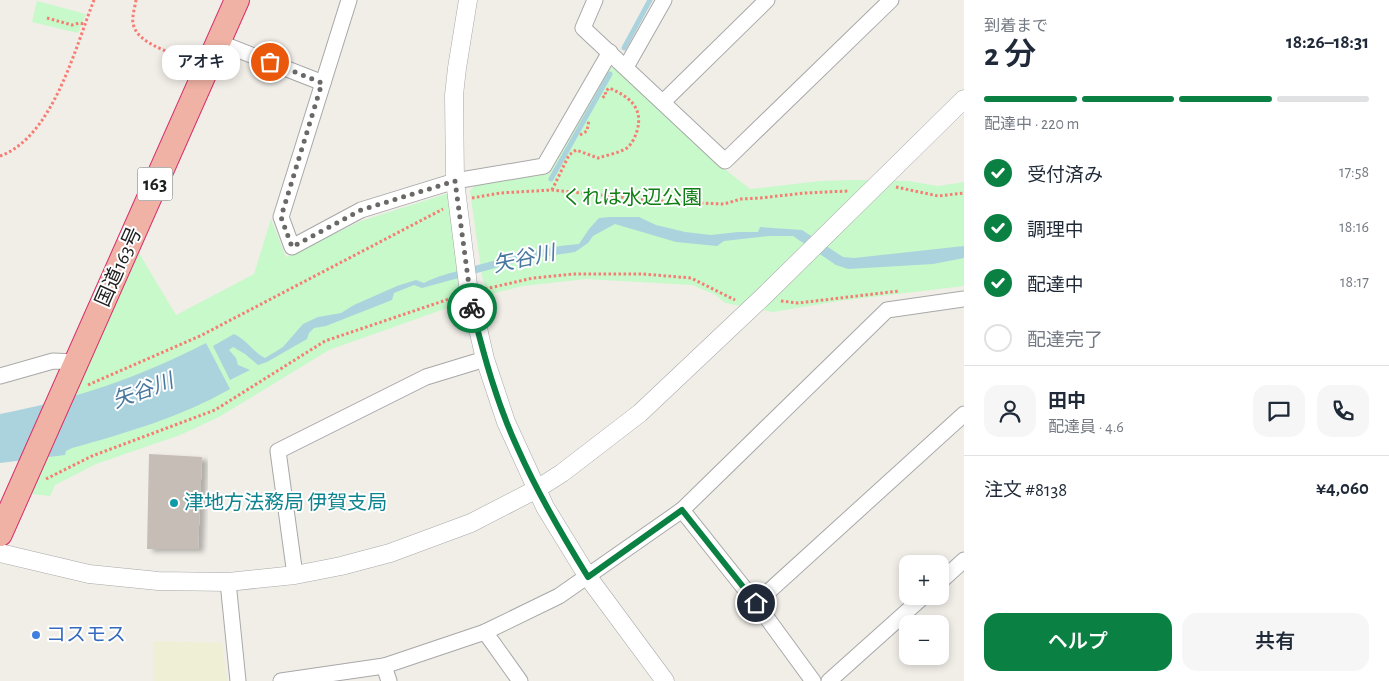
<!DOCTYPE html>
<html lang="ja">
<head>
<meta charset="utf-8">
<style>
  body { margin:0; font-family:"Alegreya Sans","Noto Sans JP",sans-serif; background:#f6f6f7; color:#1f2937; height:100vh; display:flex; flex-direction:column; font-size:19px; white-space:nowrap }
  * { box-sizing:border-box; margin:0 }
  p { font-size:16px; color:#747a83 }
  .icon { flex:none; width:28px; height:28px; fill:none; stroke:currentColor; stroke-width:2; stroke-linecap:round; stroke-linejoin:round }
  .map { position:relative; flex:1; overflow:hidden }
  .drawer { display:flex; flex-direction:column; background:#fff; width:425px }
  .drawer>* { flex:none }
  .buttons { position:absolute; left:899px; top:555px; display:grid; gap:10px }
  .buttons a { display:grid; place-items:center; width:50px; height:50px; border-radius:10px; background:#fff; box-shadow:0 2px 8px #0003; font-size:25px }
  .pin { position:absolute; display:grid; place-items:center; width:42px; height:42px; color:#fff; margin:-21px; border:2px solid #fff; border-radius:50%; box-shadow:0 1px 5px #0007 }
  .courier { position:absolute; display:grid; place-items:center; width:50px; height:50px; margin:-25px; border:4px solid #0b8043; border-radius:50%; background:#fff; color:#222; box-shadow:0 1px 6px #0007 }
  .bubble { position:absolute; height:35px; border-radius:15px; background:#fff; box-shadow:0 2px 8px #0003; font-size:16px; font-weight:600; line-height:35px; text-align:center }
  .headline em { font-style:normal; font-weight:600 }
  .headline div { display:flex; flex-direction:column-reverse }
  .headline { display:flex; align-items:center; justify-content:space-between; height:85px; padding:0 20px }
  h1 { font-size:32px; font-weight:600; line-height:38px }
  .bar { display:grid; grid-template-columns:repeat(4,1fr); gap:8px 5px; align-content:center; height:60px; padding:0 20px }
  .bar i { height:6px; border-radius:4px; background:#e0e1e3 }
  .bar .on { background:#0b8043 }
  .bar p { grid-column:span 4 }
  .line { display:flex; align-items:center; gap:12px; padding:0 20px; border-top:1px solid #e0e1e3 }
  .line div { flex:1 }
  .round { display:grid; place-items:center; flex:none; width:52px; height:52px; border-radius:15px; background:#f6f6f7 }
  ol { padding:0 20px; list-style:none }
  li { display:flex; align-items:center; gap:15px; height:55px }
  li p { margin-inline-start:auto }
  li .icon { padding:5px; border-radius:50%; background:#0b8043; color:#fff; stroke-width:4 }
  li:last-child { color:#747a83 }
  li i { width:28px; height:28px; border:2px solid #e0e1e3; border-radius:50% }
  .action { display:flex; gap:10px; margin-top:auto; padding:10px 20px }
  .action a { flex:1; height:58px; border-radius:15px; background:#0b8043; color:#fff; font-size:20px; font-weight:600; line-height:58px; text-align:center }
  .action a+a { background:#f6f6f7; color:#1f2937 }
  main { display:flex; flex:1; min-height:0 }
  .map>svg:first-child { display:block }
  .farmland { fill:#eeefd4 }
  .park { fill:#c7f9ca }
  .water { fill:#aad3dd }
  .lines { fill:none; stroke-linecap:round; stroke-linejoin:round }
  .stream { stroke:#aad3dd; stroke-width:5 }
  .building { fill:#c6bdb7; filter:url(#shadow) }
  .minor-casing { stroke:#a8a8a8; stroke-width:17 }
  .tertiary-casing { stroke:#a8a8a8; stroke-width:19 }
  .trunk-casing { stroke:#d72d6d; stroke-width:26 }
  .path { stroke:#f77c73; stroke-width:3; stroke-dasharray:2.5 2.5; stroke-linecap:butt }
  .minor { stroke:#fff; stroke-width:15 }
  .tertiary { stroke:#fff; stroke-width:18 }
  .trunk { stroke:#f0b2a4; stroke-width:24 }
  .done { stroke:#6a6967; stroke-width:5; stroke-dasharray:0 9 }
  .route { stroke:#0b8043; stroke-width:6 }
  .culture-dot { fill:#0f9aa8; stroke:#fff; stroke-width:2 }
  .shop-dot { fill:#3f7fe0; stroke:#fff; stroke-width:2 }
  .labels { text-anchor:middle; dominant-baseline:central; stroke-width:4; stroke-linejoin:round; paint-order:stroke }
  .shield { fill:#fff; stroke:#646464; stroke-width:1 }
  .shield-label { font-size:19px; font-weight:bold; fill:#212121 }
  .park-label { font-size:20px; fill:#0f7f14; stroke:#fff }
  .street-label { font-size:20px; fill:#212121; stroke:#fff }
  .culture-label { font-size:20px; fill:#0d838f; stroke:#fff; text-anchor:start }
  .shop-label { font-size:20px; fill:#366cbe; stroke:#fff; text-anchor:start }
  .water-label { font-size:21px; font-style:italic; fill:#49789f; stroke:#fff }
</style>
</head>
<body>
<main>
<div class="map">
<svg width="964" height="681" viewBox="0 0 964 681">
  <defs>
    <filter id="shadow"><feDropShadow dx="5.5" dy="3" stdDeviation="2.5" flood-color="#0004"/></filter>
  </defs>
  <rect width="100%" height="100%" fill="#f1eee8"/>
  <path class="farmland" d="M153,641L222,643L227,681H153Z"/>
  <g class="park">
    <path d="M37,1L86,14L78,33L32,22Z"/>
    <path d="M610,68H617L726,170L750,189L820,181L852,180L908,181L938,186L964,182V286L839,301L773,312L725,303L716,295L692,285L586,279L523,286L487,295L482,276L470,191L475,185L549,174Z"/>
    <path d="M449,193L467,301L329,350L219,417L180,435L96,464L55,485L50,496L30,494L139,253L176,315L254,274L271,219L286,257L361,221Z"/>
  </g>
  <g class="water">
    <path d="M610,217H639L656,225L685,232L711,235L738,232H758L760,227L802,230L843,257L854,258L964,246V258L933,264L848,269L836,265L793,236H769L724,241L717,246L676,242L615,224L593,236L588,243L575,252L528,259L422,288L414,285L394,293L392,300L326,326L314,328L309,333L307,339L267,362L258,365L245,354L233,347L229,350L236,358L238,365L250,370L230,380L213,346L234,334C247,340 253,352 265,358L283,347L303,324L318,317L341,313L354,305L397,286L416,280L424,283C437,276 451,273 465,269C502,258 541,247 579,244L589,229L599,218Z"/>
    <path d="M206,343L230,389C181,417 126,433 72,448L66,451L65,455L0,463V414C73,400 140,377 206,343Z"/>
  </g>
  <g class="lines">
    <g class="stream">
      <path d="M624,48L650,0"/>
      <path d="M551,179L610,74"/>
    </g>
  </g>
  <path class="building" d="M149,454L202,457L198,549H147Z"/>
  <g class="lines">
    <defs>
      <g id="minor">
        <path d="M349,0L281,217L292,247L361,210L455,181L544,166L610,52"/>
        <path d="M595,0L583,28L725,161L891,0"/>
        <path d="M218,42L323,83"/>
        <path d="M626,67L664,0"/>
        <path d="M663,102L767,0"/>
        <path d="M0,376L53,361L77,362"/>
        <path d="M682,510L756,603L813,681"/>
        <path d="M295,575L278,451L426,377L485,359"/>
        <path d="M228,582L238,681"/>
        <path d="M940,582L964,560"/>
        <path d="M756,603L964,414"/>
        <path d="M485,632L520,681"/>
        <path d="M384,666L389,681"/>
        <path d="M281,681L384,666L485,632L559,596L682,510L887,310L964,299"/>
        <path d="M829,681L924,596"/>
      </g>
      <g id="tertiary">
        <path d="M468,0L457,68L454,95L455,181L468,285L485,359L506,422L545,507L588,577L665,681"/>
        <path d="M0,553L89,574L158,581L228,582L295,575L341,566L390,553L471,523L537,489L562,473L640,413L766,294L964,99"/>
      </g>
      <path id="trunk" d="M0,534L237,0"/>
    </defs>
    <use href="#minor" class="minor-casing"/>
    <use href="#tertiary" class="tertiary-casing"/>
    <use href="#trunk" class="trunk-casing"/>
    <g class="path">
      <path d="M136,0C135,7 132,16 133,23C136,44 173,53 190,60"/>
      <path d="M47,18L72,25L79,23L84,24"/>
      <path d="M580,135L587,131L589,120"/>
      <path d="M0,156C53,137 75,48 94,0"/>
      <path d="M896,187L938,196L964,193"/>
      <path d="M552,190L569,155L576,150L598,158C607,155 619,153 627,148C632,144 635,137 637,131C644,107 628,96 609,88L605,92L606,95L602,98"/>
      <path d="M472,198L500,193L552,190L670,202L724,204L741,199L760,198L805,193L848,191"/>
      <path d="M485,289L533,278L573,274H643L691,278L735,300"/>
      <path d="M781,301L798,303L899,291"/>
      <path d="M88,385L202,335L443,209"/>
      <path d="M46,479L92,456L215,410L325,341L455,297"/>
    </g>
    <use href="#minor" class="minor"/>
    <use href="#tertiary" class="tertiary"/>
    <use href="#trunk" class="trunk"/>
  </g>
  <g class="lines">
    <path class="done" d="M270,62L322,83L281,217L292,247L361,210L455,181L472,308"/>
    <path class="route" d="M472,308C484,356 497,404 518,449C538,494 562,535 588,577L682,510L756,603"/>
  </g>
  <circle class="culture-dot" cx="174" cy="503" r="5"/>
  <circle class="shop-dot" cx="36" cy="635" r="5"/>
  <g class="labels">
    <rect class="shield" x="137.5" y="167.5" width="35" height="33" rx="4"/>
    <g class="shield-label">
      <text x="155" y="184">163</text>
    </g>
    <g class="park-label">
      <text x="632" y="198">くれは水辺公園</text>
    </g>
    <g class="street-label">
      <text transform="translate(119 267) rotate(-66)">国道163号</text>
    </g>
    <g class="culture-label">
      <text x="184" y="503">津地方法務局 伊賀支局</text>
    </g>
    <g class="shop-label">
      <text x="46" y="635">コスモス</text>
    </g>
    <g class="water-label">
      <text transform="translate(524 259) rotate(-12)">矢谷川</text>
      <text transform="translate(143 391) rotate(-20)">矢谷川</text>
    </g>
  </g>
</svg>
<div class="buttons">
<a>+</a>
<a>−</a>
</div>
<div class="pin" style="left:270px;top:62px;background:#ea580c"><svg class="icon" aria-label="bag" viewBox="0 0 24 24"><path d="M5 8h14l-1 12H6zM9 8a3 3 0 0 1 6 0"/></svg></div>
<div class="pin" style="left:756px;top:603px;background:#1f2937"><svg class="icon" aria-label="home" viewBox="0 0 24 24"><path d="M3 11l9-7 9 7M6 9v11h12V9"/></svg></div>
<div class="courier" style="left:472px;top:308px"><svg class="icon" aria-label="bike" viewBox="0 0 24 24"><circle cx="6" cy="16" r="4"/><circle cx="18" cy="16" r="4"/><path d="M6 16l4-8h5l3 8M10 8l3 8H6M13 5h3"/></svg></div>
<div class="bubble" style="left:162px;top:45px;width:78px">アオキ</div>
</div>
<section class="drawer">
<div class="headline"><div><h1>2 分</h1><p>到着まで</p></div><em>18:26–18:31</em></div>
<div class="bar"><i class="on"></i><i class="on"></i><i class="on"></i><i></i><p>配達中 · 220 m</p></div>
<ol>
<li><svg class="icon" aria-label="check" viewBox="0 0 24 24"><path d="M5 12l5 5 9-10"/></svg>受付済み<p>17:58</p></li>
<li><svg class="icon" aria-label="check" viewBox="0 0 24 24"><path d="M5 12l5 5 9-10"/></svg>調理中<p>18:16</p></li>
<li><svg class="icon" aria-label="check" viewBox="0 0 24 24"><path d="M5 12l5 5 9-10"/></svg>配達中<p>18:17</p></li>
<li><i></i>配達完了</li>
</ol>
<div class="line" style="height:90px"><a class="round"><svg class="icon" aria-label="person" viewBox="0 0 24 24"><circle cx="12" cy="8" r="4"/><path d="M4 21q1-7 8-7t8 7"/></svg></a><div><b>田中</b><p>配達員 · 4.6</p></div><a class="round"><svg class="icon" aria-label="chat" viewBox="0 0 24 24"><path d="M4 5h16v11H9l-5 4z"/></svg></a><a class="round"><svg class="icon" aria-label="phone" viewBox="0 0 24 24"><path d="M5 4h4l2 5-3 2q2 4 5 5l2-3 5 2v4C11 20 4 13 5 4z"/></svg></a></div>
<div class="line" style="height:65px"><div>注文 #8138</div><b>¥4,060</b></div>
<div class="action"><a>ヘルプ</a><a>共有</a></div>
</section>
</main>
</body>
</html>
